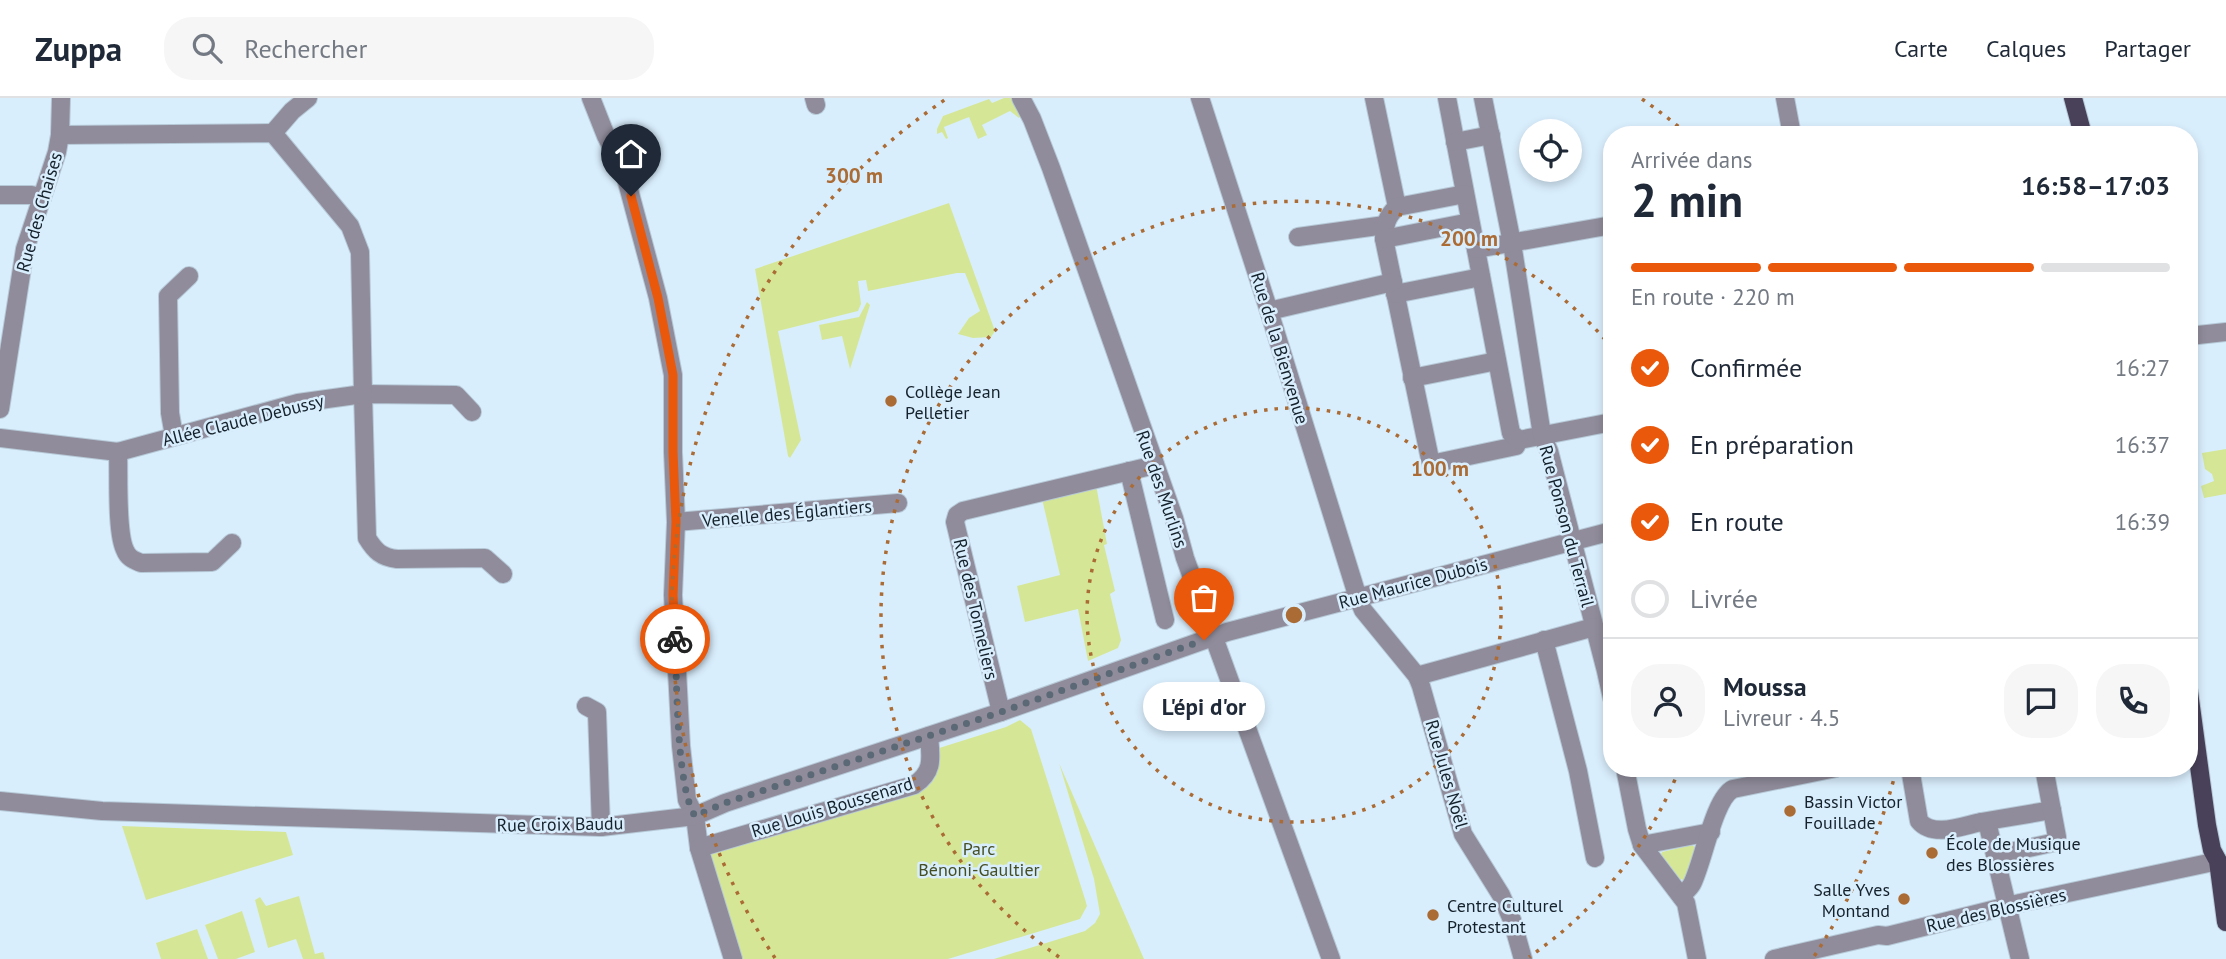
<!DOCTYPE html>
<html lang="fr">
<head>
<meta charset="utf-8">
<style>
  body { margin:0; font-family:"PT Sans",sans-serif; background:#f6f6f7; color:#1f2937; height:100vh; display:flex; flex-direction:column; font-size:26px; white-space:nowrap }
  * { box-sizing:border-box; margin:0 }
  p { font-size:23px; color:#747a83 }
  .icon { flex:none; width:38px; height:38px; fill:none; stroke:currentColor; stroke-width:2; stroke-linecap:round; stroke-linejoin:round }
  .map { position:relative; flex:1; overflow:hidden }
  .details { position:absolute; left:1603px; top:28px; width:595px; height:651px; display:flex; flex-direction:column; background:#fff; border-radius:28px; box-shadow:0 4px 10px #0003 }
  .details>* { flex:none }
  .tools { position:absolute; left:1519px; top:21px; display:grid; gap:14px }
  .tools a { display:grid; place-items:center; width:63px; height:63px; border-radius:50%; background:#fff; box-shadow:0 4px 10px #0003; font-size:35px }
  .pin { position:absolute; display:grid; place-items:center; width:60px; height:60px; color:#fff; margin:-72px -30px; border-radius:50% 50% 50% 0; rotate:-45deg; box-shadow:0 0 7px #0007 }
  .pin .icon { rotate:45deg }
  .courier { position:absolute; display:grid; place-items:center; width:70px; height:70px; margin:-35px; border:5px solid #ea580c; border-radius:50%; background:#fff; color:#222; box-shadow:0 2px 9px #0007 }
  .bubble { position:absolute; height:49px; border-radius:24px; background:#fff; box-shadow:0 4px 10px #0003; font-size:23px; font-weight:800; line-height:49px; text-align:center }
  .headline em { font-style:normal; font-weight:800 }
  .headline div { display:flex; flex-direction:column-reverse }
  .headline { display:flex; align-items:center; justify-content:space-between; height:119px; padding:0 28px }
  h1 { font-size:46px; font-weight:800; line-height:52px }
  .bar { display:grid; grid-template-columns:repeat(4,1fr); gap:10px 7px; align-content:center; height:84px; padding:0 28px }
  .bar i { height:9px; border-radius:5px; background:#e0e1e3 }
  .bar .selected { background:#ea580c }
  .bar p { grid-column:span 4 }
  .line { display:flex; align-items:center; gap:18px; padding:0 28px; border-top:2px solid #e0e1e3 }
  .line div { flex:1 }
  .round { display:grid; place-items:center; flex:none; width:74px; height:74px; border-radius:28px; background:#f6f6f7 }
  ol { padding:0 28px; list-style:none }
  li { display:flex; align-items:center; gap:21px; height:77px }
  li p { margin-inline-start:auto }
  li .icon { padding:7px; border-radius:50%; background:#ea580c; color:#fff; stroke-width:4 }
  li:last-child { color:#747a83 }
  li i { width:38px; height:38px; border:4px solid #e0e1e3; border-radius:50% }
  header { display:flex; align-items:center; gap:42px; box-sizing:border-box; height:98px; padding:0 35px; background:#fff; border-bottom:2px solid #e0e1e3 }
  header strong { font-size:33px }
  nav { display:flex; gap:38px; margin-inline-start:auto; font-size:24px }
  .search { width:490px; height:63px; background:#f6f6f7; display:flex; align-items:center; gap:18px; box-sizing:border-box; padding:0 24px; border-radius:28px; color:#747a83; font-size:26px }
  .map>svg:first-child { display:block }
  .green { fill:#d5e797 }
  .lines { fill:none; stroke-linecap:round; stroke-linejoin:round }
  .minor-casing { stroke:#b6c9d7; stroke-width:20 }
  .major-casing { stroke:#b6c9d7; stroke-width:20 }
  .minor { stroke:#908c9b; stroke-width:18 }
  .major { stroke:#49415a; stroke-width:18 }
  .done { stroke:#5a6975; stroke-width:7; stroke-dasharray:0 12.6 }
  .route { stroke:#ea580c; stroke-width:9 }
  .ring { fill:none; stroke:#ab6b34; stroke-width:3.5; stroke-dasharray:3.5 7 }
  .poi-dot { fill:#ab6b34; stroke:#d9eefd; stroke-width:2.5 }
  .labels { text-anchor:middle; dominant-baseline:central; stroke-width:5; stroke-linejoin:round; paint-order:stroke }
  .street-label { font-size:18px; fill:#15222c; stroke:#d9eefd }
  .poi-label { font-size:18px; fill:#15222c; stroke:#d9eefd; text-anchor:start }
  .park-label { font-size:18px; fill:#454e23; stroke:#d9eefd }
  .centre { fill:#ab6b34; stroke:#d9eefd; stroke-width:3.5 }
  .ring-label { font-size:21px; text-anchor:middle; font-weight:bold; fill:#ab6b34; stroke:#d9eefd; stroke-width:5; stroke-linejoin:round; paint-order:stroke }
</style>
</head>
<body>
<header>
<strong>Zuppa</strong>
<div class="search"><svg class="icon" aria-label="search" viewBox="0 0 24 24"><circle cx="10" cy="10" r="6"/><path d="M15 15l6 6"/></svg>Rechercher</div>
<nav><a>Carte</a><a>Calques</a><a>Partager</a></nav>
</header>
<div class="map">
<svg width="2226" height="861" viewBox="0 0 2226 861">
  <rect width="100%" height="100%" fill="#d9eefd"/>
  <g class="green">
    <path d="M1004,0H1011L1020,18L1019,20L1010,13L982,27L987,37L978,41L969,19L944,29L948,40L946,41L942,34L937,36V31L943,18L989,1L992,5Z"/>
    <path d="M949,105L995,233L991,239L973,240L958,236L969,220L980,213L965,175H957L868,193L866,182L858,183L861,206L858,213L778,233L801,342L790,360L788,358L755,171Z"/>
    <path d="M867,204L870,207L850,271L842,238L822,242L819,227L859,219Z"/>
    <path d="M2226,351V396L2204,400L2201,388L2214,383L2212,376L2205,371L2202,355Z"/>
    <path d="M1096,387L1107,446L1104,447L1115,493L1110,496L1121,542L1118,550L1088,563L1078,511L1025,524L1017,488L1060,477L1042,401Z"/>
    <path d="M1020,622L1031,631L1085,801L1087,808L1080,821L948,861H740L706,751L925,691C939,680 940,668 936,651L1006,629Z"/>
    <path d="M1059,665L1144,861H994L1085,833L1095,825L1100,816L1094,781Z"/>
    <path d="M122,728L286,734L293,757L146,802Z"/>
    <path d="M1692,747L1696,750L1685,780L1683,782L1680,781L1661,756L1662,754Z"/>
    <path d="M299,798L315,856L323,854L325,861H303L296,841L268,850L255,802L260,799L266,808Z"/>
    <path d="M242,813L255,854L236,861H218L205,827Z"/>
    <path d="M197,831L208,861H161L156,845Z"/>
  </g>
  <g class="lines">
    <defs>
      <g id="minor">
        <path d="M591,0L606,38L624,73L658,200L673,277V354L676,424L673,497L681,648L687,702L695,718L699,750L733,861"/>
        <path d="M814,0L816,7"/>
        <path d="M1021,0L1032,21L1051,70L1174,420L1185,460L1331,861"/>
        <path d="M1200,0L1269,213L1358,500L1363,512L1417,578L1421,588L1463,736L1501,797L1512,822L1523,861"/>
        <path d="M1374,0L1397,109C1386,119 1385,127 1384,141L1431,366L1516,348L1519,342L1612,324"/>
        <path d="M1447,0L1511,335L1519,342"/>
        <path d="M1483,0L1512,145L1542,337L1549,353L1606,573L1612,600"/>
        <path d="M1785,0L1792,37"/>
        <path d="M273,35L292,13L308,0"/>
        <path d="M1455,44L1491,37"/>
        <path d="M0,97H32L42,100"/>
        <path d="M1397,109L1465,96"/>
        <path d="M1298,139L1385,127"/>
        <path d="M1384,141L1470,124"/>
        <path d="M1476,151L1612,127"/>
        <path d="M1395,196L1481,179"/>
        <path d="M1269,213L1393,184"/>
        <path d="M2189,238L2226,234"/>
        <path d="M1412,280L1497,263"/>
        <path d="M0,311L25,151L57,54L60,37L61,0"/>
        <path d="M472,314L456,297L363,296L367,440C375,453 381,459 397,461L485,460L503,476"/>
        <path d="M174,338L170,315L168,198L189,178"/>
        <path d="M0,340L118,354L298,305L363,296L360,154L350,128L273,35L60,37"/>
        <path d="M118,354C119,376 116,434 125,452C128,460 134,462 141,465L212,464L232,445"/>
        <path d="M1129,373L1165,522"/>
        <path d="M676,424L898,405"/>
        <path d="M1544,542L1578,673L1595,760"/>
        <path d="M1417,578L1594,529"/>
        <path d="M586,608L597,614L601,729"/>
        <path d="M1001,614L955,424L957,417L963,413L1155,367"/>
        <path d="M1625,670L1637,731L1642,747L1686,805L1697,861"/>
        <path d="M1910,670L1919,723C1933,740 1962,728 1981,724L1988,728L2020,861"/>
        <path d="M0,703L102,713L601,729L695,718L725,705L1001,614L1227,534L1612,433"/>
        <path d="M1981,724L2052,712"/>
        <path d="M1642,747L1711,734"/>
        <path d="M699,750L914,687C934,674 931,660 929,638"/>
        <path d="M1996,757L2056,744L2057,739L2044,670"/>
        <path d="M1681,798C1685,794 1690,790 1692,786C1703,765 1714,700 1733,691L1836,670"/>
        <path d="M1774,861L1878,837L1887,838L2020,805L2218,763"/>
      </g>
      <g id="major">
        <path d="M2073,0L2083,37"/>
        <path d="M2189,594L2207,727L2212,752L2218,763L2226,824"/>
      </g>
    </defs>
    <use href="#minor" class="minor-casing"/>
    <use href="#major" class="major-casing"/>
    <use href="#minor" class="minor"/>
    <use href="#major" class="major"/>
  </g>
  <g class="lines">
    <path class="done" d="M675,541C677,580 676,689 695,718L725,705L1001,614L1204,542"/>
    <path class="route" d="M631,98L658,200L673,277V354L676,424L673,497L675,541"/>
  </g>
  <g class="ring">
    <circle cx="1294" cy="517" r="207"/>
    <path d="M1679 672A415 415 0 0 1 1529 859M1059 859A415 415 0 1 1 1610 247"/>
    <path d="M1896 673A622 622 0 0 1 1813 860M775 860A622 622 0 0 1 946 1M1642 1A622 622 0 0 1 1685 34"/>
  </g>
  <g class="poi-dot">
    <circle cx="891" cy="303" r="7"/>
    <circle cx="1790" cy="713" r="7"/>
    <circle cx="1932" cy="755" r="7"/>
    <circle cx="1904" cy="801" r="7"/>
    <circle cx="1433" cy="817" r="7"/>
  </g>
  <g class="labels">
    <g class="street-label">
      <text transform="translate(39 114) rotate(-74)">Rue des Chaises</text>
      <text transform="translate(1280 250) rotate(73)">Rue de la Bienvenue</text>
      <text transform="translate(243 322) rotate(-14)">Allée Claude Debussy</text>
      <text transform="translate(1162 391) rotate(71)">Rue des Murlins</text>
      <text transform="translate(787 415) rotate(-5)">Venelle des Églantiers</text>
      <text transform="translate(1567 428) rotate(75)">Rue Ponson du Terrail</text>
      <text transform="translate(1413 485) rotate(-15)">Rue Maurice Dubois</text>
      <text transform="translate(976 511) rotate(77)">Rue des Tonneliers</text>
      <text transform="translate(1447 676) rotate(74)">Rue Jules Noël</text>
      <text transform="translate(832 709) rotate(-17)">Rue Louis Boussenard</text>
      <text transform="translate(560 726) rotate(-1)">Rue Croix Baudu</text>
      <text transform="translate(1996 812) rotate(-13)">Rue des Blossières</text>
    </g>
    <g class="poi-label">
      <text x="905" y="293">Collège Jean<tspan x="905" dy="21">Pelletier</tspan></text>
      <text x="1804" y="703">Bassin Victor<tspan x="1804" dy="21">Fouillade</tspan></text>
      <text x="1946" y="745">École de Musique<tspan x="1946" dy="21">des Blossières</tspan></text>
      <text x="1890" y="791" text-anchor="end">Salle Yves<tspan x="1890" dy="21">Montand</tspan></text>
      <text x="1447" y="807">Centre Culturel<tspan x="1447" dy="21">Protestant</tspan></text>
    </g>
    <g class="park-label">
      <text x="979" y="750">Parc<tspan x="979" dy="21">Bénoni-Gaultier</tspan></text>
    </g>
  </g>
  <circle cx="1294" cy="517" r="10" class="centre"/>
  <g class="ring-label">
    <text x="854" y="85">300 m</text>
    <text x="1469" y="148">200 m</text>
    <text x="1440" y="378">100 m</text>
  </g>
</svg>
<div class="tools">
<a><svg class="icon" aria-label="locate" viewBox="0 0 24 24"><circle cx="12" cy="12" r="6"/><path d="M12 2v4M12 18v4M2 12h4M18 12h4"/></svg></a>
</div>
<div class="pin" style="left:1204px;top:542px;background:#ea580c"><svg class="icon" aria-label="bag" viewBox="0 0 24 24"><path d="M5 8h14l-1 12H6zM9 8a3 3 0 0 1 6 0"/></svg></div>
<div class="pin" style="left:631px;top:98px;background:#1f2937"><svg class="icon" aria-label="home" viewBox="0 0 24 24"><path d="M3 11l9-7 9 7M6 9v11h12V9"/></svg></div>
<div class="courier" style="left:675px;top:541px"><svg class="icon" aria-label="bike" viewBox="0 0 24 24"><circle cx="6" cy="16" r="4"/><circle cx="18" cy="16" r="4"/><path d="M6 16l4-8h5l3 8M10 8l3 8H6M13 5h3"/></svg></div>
<div class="bubble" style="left:1143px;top:584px;width:122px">L'épi d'or</div>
<section class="details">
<div class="headline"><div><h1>2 min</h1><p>Arrivée dans</p></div><em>16:58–17:03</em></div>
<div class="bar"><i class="selected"></i><i class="selected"></i><i class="selected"></i><i></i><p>En route · 220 m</p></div>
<ol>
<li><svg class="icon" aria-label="check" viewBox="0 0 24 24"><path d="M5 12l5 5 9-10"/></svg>Confirmée<p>16:27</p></li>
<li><svg class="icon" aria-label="check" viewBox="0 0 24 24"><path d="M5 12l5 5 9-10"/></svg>En préparation<p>16:37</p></li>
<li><svg class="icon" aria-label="check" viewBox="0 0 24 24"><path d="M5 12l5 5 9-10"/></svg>En route<p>16:39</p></li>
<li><i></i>Livrée</li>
</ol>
<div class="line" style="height:126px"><a class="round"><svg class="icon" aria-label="person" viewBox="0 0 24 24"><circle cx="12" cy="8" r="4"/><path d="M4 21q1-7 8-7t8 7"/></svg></a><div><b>Moussa</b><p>Livreur · 4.5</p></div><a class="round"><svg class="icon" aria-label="chat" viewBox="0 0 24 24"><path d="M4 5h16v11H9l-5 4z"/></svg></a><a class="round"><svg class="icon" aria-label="phone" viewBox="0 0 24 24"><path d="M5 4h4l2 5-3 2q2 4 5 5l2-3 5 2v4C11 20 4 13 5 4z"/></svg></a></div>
</section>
</div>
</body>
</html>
